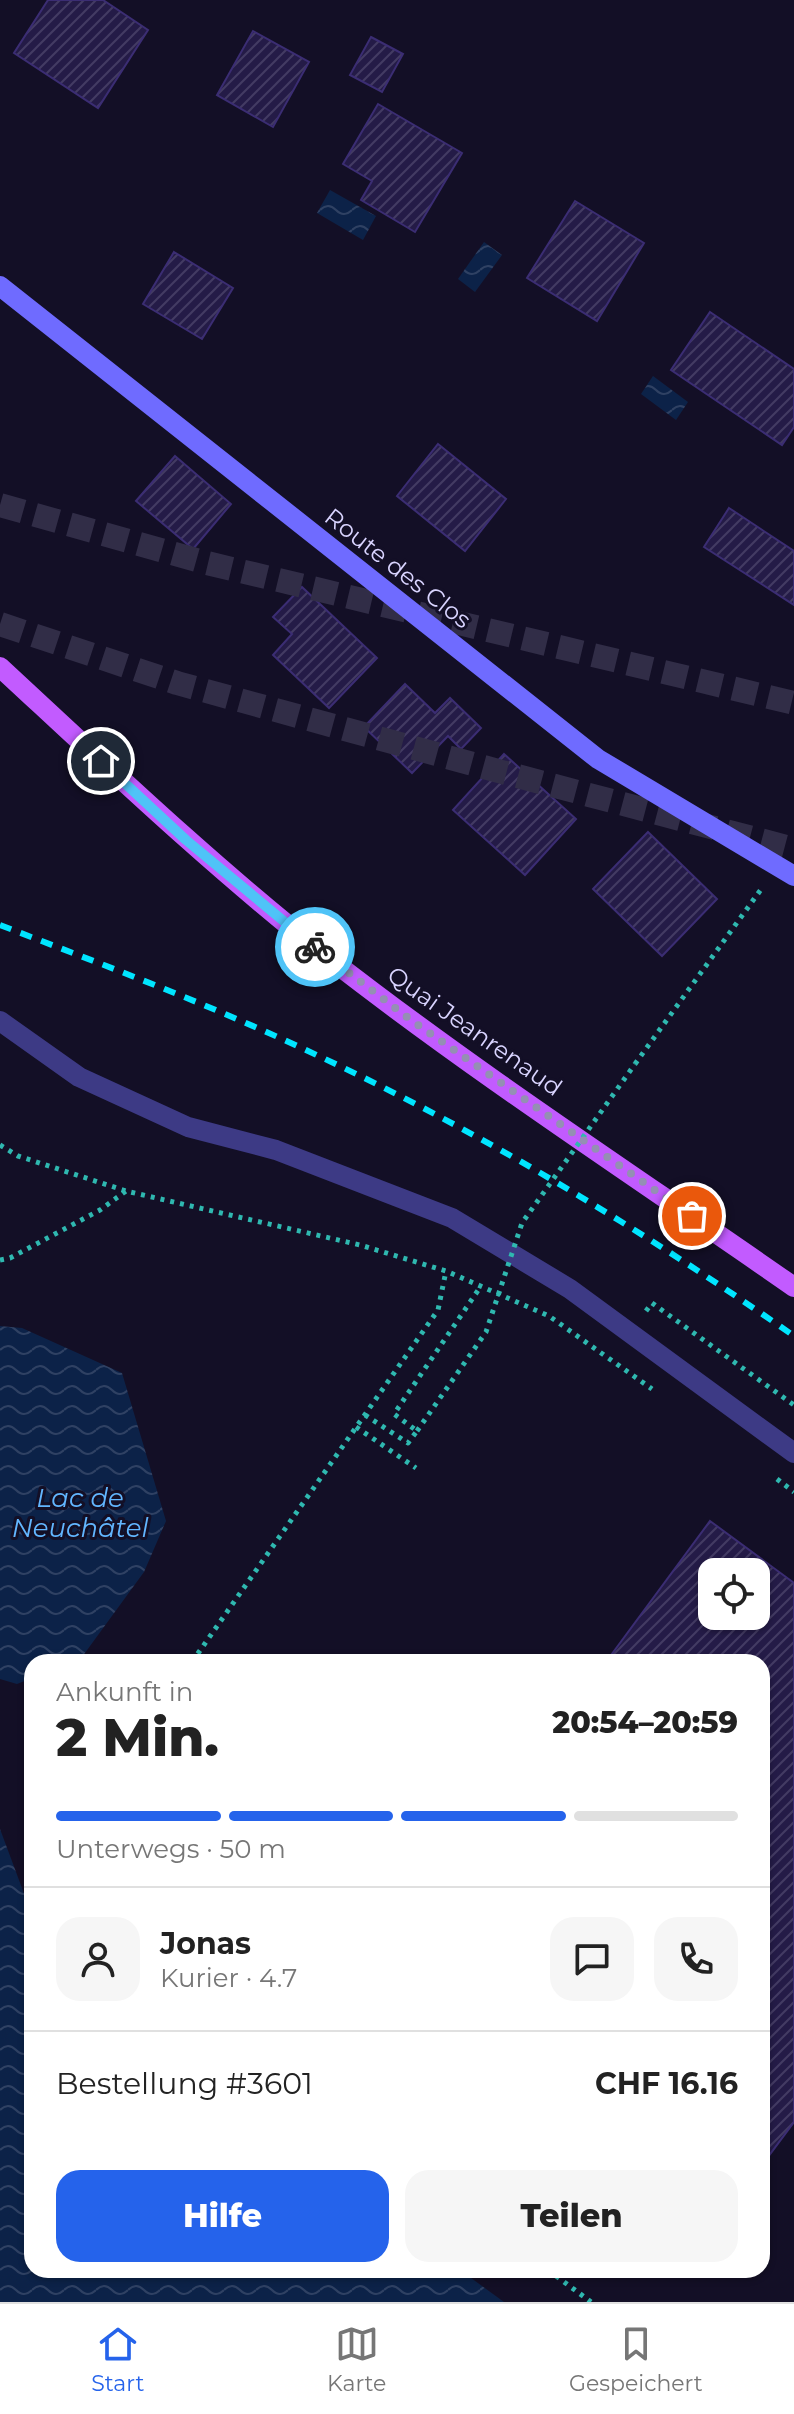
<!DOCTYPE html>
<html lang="de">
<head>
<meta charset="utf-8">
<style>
  body { margin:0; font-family:Montserrat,sans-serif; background:#f6f6f6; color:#222; height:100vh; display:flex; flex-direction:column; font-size:30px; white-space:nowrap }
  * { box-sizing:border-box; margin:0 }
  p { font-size:26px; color:#767676 }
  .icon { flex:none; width:44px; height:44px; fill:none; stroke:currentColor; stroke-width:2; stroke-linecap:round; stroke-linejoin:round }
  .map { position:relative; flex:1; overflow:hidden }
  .details { position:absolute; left:24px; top:1654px; width:746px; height:624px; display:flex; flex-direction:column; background:#fff; border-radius:24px; box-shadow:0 2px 6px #0004 }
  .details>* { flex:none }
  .tools { position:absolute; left:698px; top:1558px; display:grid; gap:16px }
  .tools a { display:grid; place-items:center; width:72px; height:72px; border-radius:16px; background:#fff; box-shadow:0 2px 6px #0004; font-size:40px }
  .pin { position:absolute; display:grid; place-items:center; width:68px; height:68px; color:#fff; margin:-34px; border:4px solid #fff; border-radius:50%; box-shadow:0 2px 8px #0007 }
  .courier { position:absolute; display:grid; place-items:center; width:80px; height:80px; margin:-40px; border:6px solid #4fc3f7; border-radius:50%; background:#fff; color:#222; box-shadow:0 2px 10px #0007 }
  .headline em { font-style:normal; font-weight:800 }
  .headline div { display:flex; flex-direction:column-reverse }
  .headline { display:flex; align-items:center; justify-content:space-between; height:136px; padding:0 32px }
  h1 { font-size:52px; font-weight:800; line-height:60px }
  .bar { display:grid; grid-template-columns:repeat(4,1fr); gap:12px 8px; align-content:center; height:96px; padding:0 32px }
  .bar i { height:10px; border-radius:6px; background:#e0e0e0 }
  .bar .on { background:#2563eb }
  .bar p { grid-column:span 4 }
  .line { display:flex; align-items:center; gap:20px; padding:0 32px; border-top:2px solid #e0e0e0 }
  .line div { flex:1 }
  .round { display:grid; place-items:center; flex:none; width:84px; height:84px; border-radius:24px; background:#f6f6f6 }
  .action { display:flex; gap:16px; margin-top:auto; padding:16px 32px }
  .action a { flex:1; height:92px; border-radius:24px; background:#2563eb; color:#fff; font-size:32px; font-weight:800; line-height:92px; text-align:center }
  .action a+a { background:#f6f6f6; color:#222 }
  .menu { display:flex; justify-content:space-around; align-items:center; height:112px; border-top:2px solid #e0e0e0; background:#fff; font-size:22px; color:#767676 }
  .menu a { display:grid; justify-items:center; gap:4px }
  .menu .on { color:#2563eb }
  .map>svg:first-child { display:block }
  .water { fill:url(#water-waves) }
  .building { fill:url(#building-hatch); stroke:#3b2d73; stroke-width:2; fill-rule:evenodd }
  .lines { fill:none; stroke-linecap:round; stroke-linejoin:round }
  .highway-tunnel { stroke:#312d47; stroke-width:24; stroke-dasharray:24 12; stroke-linecap:butt }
  .path { stroke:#2fb8b0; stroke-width:5; stroke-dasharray:4 6; stroke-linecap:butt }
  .street { stroke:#3d3a85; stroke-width:20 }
  .secondary { stroke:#6f6bff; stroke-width:20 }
  .primary { stroke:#c25bff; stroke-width:20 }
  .rail { stroke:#00e5ff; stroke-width:6; stroke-dasharray:12 10; stroke-linecap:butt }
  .path-bridge { stroke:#2fb8b0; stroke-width:5; stroke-dasharray:4 6; stroke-linecap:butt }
  .done { stroke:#948fb3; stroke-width:8; stroke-dasharray:0 14.4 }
  .route { stroke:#4fc3f7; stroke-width:10 }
  .labels { text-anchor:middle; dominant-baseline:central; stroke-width:6; stroke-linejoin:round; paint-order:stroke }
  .street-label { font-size:24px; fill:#d9d4ff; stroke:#130f26 }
  .water-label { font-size:26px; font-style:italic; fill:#62b6ff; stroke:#130f26 }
</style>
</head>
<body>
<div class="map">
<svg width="794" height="2302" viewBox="0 0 794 2302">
  <defs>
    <pattern id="water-waves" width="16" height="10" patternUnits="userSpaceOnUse" patternTransform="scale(2)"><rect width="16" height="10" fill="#0c2248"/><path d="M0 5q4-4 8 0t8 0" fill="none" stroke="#2f4163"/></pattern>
    <pattern id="building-hatch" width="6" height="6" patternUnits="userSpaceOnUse" patternTransform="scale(2)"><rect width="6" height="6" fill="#241b47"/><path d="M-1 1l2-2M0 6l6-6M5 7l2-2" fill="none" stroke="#433b63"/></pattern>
  </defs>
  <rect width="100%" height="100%" fill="#130f26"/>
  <g class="water">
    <path d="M330,190L376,216L363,240L317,213Z"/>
    <path d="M484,242L502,255L475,292L458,279Z"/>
    <path d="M653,376L688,402L676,420L641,394Z"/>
    <path d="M0,1326L22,1328L122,1373L166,1521L144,1572L82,1657L71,1662H32V1678L17,1684L0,1679Z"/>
    <path d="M0,1829L32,1915V2270H460L504,2302H0Z"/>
  </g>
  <g class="building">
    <path d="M48,0H103L148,30L98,108L14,53Z"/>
    <path d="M253,31L309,62L273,127L217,95Z"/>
    <path d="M371,37L403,54L382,92L350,75Z"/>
    <path d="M378,104L462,153L415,232L361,200L372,181L343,164Z"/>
    <path d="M575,201L644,243L597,321L527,278Z"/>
    <path d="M174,252L233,288L202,339L143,304Z"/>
    <path d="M710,312L794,369V427L782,445L671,370Z"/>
    <path d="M438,444L506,499L465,551L397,496Z"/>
    <path d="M175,456L231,504L193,549L136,501Z"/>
    <path d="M729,508L794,551V605L704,547Z"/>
    <path d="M302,587L377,658L329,708L273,655L292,634L273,617Z"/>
    <path d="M405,684L435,713L450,698L481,728L461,749L448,736L412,773L364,727Z"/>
    <path d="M504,754L576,819L525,875L453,810Z"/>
    <path d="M648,832L717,899L662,956L593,889Z"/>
    <path d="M710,1521L794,1583V2122L762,2165V1662H606ZM712,1572H756V1616H712Z"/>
  </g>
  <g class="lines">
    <g class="highway-tunnel">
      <path d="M0,505L207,563L794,703"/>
      <path d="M0,624L177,683L502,772L794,849"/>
    </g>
    <g class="path">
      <path d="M635,1064L762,888"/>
      <path d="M0,1145L18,1156L126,1191L360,1245L446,1271L549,1316L652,1389"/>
      <path d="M0,1260L10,1258L100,1210L126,1191"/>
      <path d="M646,1311L652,1303L794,1405"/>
      <path d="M365,1415L408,1443L417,1431L394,1414L481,1286"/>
      <path d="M356,1427L416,1468"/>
      <path d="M777,1479L794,1492"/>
      <path d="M192,1662L438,1310L446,1271"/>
      <path d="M548,2270L591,2302"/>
    </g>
    <path class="street" d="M0,1021L79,1077L188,1127L276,1150L452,1218L570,1289L794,1453"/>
    <path class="secondary" d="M0,286L598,759L794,876"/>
    <path class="primary" d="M0,667C108,767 214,868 330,959C479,1075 639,1179 794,1287"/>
    <path class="rail" d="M0,925C109,967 219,1008 325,1059C490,1137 645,1232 794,1336"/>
    <path class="path-bridge" d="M417,1431L486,1332L522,1223L635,1064"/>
  </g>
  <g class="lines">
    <path class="done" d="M315,947L411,1020L692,1216"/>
    <path class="route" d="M101,761L186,840L315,947"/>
  </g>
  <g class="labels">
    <g class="street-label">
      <text transform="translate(398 568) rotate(38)">Route des Clos</text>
      <text transform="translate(475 1031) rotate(35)">Quai Jeanrenaud</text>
    </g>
    <g class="water-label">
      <text x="80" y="1498">Lac de<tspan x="80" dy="30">Neuchâtel</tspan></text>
    </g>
  </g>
</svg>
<div class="tools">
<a><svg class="icon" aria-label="locate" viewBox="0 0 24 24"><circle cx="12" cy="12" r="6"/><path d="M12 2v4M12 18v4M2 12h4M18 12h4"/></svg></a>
</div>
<div class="pin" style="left:692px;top:1216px;background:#ea580c"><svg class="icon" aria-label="bag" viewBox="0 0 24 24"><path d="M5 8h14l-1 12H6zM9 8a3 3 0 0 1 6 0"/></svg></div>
<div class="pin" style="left:101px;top:761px;background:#1f2937"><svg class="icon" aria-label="home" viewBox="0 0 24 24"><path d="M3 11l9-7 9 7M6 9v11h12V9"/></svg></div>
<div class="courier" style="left:315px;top:947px"><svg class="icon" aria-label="bike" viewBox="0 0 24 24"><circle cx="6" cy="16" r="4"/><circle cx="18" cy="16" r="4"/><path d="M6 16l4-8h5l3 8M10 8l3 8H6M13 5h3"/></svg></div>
<section class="details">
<div class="headline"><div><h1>2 Min.</h1><p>Ankunft in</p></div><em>20:54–20:59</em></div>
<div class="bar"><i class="on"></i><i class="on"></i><i class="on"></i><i></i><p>Unterwegs · 50 m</p></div>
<div class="line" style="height:144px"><a class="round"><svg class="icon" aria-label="person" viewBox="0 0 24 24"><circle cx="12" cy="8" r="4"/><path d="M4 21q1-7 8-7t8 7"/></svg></a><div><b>Jonas</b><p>Kurier · 4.7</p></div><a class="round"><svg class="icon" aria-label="chat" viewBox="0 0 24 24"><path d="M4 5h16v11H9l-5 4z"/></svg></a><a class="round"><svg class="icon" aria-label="phone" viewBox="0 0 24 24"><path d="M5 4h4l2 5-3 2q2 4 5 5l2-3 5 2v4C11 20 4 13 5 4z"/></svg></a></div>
<div class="line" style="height:104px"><div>Bestellung #3601</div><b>CHF 16.16</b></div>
<div class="action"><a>Hilfe</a><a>Teilen</a></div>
</section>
</div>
<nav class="menu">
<a class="on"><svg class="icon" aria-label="home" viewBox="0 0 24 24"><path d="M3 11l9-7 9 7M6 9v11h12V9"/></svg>Start</a>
<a><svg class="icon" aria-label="map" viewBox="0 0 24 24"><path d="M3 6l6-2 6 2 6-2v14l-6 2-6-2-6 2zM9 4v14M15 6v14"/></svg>Karte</a>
<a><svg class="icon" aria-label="saved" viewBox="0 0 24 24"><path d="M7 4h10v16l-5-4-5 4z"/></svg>Gespeichert</a>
</nav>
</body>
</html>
